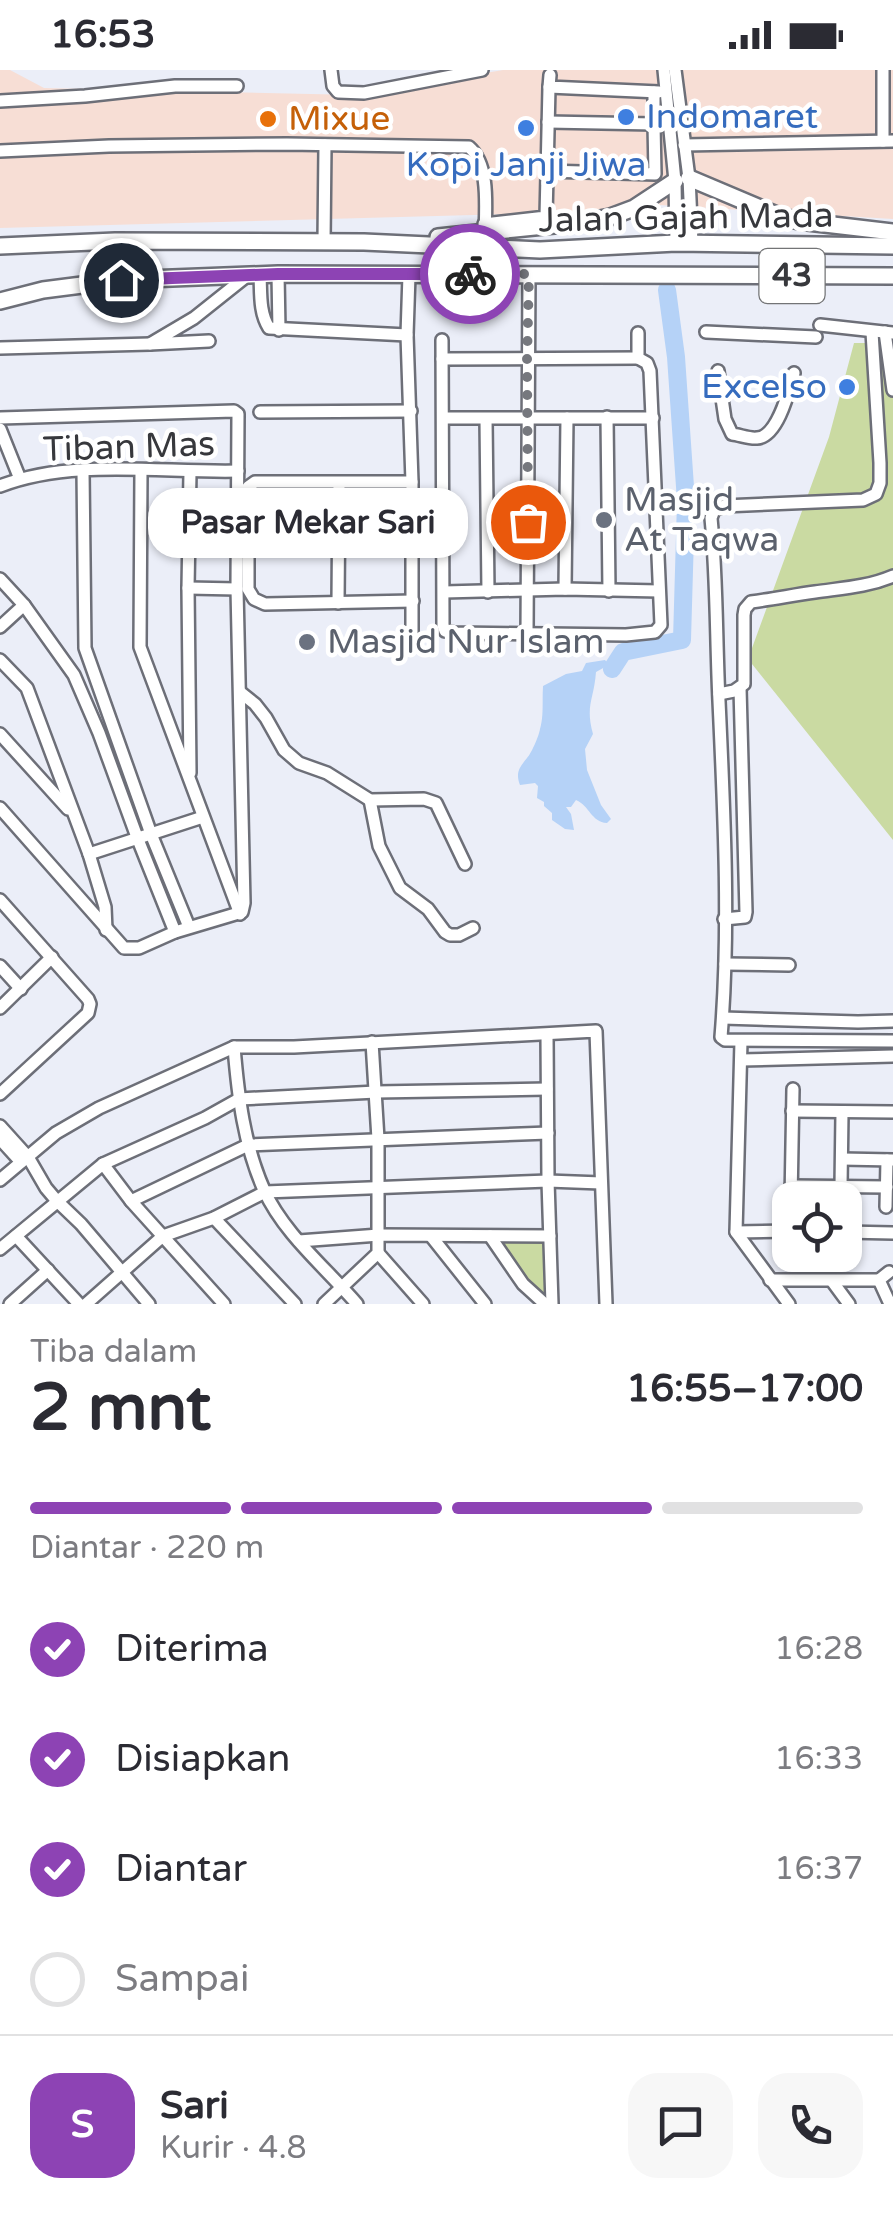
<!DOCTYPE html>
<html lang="id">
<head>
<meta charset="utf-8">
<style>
  body { margin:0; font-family:"Varela Round",sans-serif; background:#f7f7f7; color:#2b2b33; height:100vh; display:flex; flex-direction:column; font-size:38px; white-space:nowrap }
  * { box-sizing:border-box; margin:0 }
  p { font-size:32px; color:#7c7c81 }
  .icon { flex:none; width:55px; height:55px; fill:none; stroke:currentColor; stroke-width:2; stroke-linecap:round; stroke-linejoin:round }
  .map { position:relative; height:1234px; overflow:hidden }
  .details { display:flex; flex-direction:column; background:#fff; flex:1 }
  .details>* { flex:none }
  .fabs { position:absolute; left:772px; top:1112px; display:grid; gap:20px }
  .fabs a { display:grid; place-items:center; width:90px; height:90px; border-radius:20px; background:#fff; box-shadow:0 2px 8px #0004; font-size:50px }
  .pin { position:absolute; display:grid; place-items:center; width:85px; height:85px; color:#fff; margin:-42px; border:5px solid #fff; border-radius:50%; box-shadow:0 2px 10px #0007 }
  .courier { position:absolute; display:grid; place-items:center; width:100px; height:100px; margin:-50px; border:8px solid #8d43b4; border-radius:50%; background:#fff; color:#222; box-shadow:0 2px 12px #0007 }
  .bubble { position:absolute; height:70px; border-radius:30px; background:#fff; box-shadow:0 2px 8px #0004; font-size:32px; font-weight:700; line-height:70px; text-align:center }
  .overview em { font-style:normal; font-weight:700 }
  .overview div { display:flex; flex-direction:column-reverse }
  .overview { display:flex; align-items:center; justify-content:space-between; height:170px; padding:0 30px }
  h1 { font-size:65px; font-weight:700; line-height:75px }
  .bar { display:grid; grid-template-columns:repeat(4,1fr); gap:15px 10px; align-content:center; height:120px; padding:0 30px }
  .bar i { height:12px; border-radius:8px; background:#e1e1e2 }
  .bar .current { background:#8d43b4 }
  .bar p { grid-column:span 4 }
  .line { display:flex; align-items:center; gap:25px; padding:0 30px; border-top:2px solid #e1e1e2 }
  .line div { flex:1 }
  .round { display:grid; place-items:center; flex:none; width:105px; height:105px; border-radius:30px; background:#f7f7f7 }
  ol { padding:0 30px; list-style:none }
  li { display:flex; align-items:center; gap:30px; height:110px }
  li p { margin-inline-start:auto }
  li .icon { padding:10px; border-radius:50%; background:#8d43b4; color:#fff; stroke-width:4 }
  li:last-child { color:#7c7c81 }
  li i { width:55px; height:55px; border:5px solid #e1e1e2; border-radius:50% }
  .status { display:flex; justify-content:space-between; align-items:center; height:70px; padding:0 50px; background:#fff; direction:ltr }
  .status svg { height:28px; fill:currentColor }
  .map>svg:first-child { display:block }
  .commercial { fill:#f7ded5 }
  .green { fill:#cadaa2 }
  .water { fill:#b5d2f7 }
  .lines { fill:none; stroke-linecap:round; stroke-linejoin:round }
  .river { stroke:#b5d2f7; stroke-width:18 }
  .minor-casing { stroke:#6d6f78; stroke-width:16 }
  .highway-casing { stroke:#6d6f78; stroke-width:20 }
  .minor { stroke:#fff; stroke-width:11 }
  .highway { stroke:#fff; stroke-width:15 }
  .done { stroke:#76787e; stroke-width:10; stroke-dasharray:0 18 }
  .route { stroke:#8d43b4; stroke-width:12 }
  .shop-dot { fill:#3f7fe0; stroke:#fff; stroke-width:4 }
  .food-dot { fill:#e8710a; stroke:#fff; stroke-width:4 }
  .worship-dot { fill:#6b7280; stroke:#fff; stroke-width:4 }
  .labels { text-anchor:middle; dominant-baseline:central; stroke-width:9; stroke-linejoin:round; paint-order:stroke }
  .shield { fill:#fff; stroke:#737476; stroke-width:2.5 }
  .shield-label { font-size:32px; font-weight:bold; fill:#37383c }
  .shop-label { font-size:35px; fill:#366cbe; stroke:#fff; text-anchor:start }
  .food-label { font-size:35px; fill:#c56008; stroke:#fff; text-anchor:start }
  .street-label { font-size:35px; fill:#37383c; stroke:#fff }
  .worship-label { font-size:35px; fill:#5b616d; stroke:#fff; text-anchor:start }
</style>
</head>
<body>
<div class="status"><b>16:53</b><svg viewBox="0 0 49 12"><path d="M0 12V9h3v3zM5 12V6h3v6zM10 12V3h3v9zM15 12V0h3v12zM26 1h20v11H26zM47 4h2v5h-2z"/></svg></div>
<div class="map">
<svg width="893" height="1234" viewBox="0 0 893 1234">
  <rect width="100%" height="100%" fill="#ebeef8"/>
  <path class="commercial" d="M0,0H10L44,18L356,25L503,0H893V149L659,135L653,140L0,158Z"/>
  <g class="green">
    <path d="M854,273H893V770L748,589L829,367Z"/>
    <path d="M490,1166H550V1234H545Z"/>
  </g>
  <path class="water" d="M605,590L612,599L605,597L596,602C594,630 585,635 593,664L585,679L587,700L601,735L611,749L607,753C591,752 590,736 576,730L571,737H566L571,744L574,760L565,759L552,750V743L544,736V732L537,728L538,716L535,713L520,715C515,702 520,697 527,688C531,684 539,666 540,659C544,646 542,630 543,616L566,604L582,601L586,593Z"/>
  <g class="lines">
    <path class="river" d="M612,599L623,582L682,570L686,431L676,287L667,220"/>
    <defs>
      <g id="minor">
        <path d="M331,0L333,16L338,22L364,23L482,0"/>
        <path d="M664,0L675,111L676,173"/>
        <path d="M675,0L689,108L692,173"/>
        <path d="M550,5L549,17L659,22"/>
        <path d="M0,31L85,26L175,16H237"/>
        <path d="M548,52L654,54V22"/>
        <path d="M883,71V0"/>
        <path d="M684,75L893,71"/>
        <path d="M0,81L109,76L287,74L469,77C491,96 485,141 485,169"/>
        <path d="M546,101L655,104L654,54L669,55"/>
        <path d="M484,154L546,147L549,17"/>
        <path d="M324,172L325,75"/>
        <path d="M278,204L279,260"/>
        <path d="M260,205C261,223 259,242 269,258L407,265"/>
        <path d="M409,205L407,265L412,412V565"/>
        <path d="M820,255L893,263"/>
        <path d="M706,262L816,267"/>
        <path d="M872,262L880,393V413L876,424L863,430L724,436L714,440L711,448C717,509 716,570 719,631C724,741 730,857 721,967L725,970L893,971"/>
        <path d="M885,262L893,320"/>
        <path d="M442,270L443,555L445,561L455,563L626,565L655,562L661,555L650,301L647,293L638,288V263"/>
        <path d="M209,271L150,274L194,248L248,205"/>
        <path d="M0,278L150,274"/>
        <path d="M442,289L638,288"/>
        <path d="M718,301L725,349L732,364C740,365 750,369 757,368C778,367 789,320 794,303"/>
        <path d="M260,342L411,341"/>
        <path d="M607,347L609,521"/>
        <path d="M0,348L234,341L238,344L237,519L244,833L242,842L175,862L139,878H124L0,738"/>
        <path d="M443,348H653"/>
        <path d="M486,349L488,522"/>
        <path d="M0,359L20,409"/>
        <path d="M141,400L140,577L240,844"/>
        <path d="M83,401L85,578L151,764L189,857"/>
        <path d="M412,412H255L248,417V519L254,529L265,534L413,531"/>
        <path d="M0,416C72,388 162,403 238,401"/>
        <path d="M248,476L338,473"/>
        <path d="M0,509L24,535L74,605L99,663L137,767L175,862"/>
        <path d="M188,518L237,519"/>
        <path d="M565,519L567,348"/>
        <path d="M444,522L565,519L659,521"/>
        <path d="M338,533L339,413"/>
        <path d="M0,557L24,535"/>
        <path d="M527,565L529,204"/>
        <path d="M0,590L27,618L89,784L105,837L106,860"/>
        <path d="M240,622L255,634L266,648L284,680L299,693L327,703L370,730L424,729L436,733L465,794"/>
        <path d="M719,624L734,621L744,614V545L745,539L751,532C773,529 794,525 815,522C843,518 867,517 893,506"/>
        <path d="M0,664L68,739"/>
        <path d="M190,703L188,518L190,402"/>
        <path d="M370,730L379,776L400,818L428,839L445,862L450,865H459L473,858"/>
        <path d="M89,784L203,747"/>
        <path d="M0,830L88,929L90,934L88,943L0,1024"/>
        <path d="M724,849L745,847L746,842L740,618"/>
        <path d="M725,894L789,895"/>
        <path d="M0,896L21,919"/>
        <path d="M0,938L52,887"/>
        <path d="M723,948L858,952L893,951"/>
        <path d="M547,965L548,1111L552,1234"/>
        <path d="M741,971L736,1162L789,1234"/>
        <path d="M234,977C238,1026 244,1075 264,1120C284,1164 326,1198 357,1234"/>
        <path d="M741,990L893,986"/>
        <path d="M792,1041L893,1042"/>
        <path d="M0,1056L28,1087L46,1118L57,1131L81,1154L149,1234"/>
        <path d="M0,1069L21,1092"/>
        <path d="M842,1089L893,1090"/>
        <path d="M103,1094L131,1131L224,1234"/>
        <path d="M0,1110L56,1063L99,1038L234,977H294L596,961L606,1234"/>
        <path d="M791,1116L887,1117"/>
        <path d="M841,1116L842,1043"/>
        <path d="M791,1130L793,1019"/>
        <path d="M131,1131L248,1075L548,1063"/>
        <path d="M886,1137L887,1090"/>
        <path d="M214,1148L295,1234"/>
        <path d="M736,1162L790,1161"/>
        <path d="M845,1162L893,1163"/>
        <path d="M16,1166L79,1234"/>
        <path d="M431,1166L485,1234"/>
        <path d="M490,1166L523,1214L545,1234"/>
        <path d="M299,1171L379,1165L550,1166"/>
        <path d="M0,1179L103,1094L205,1048L239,1029L376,1022L547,1019"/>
        <path d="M378,1183L423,1234"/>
        <path d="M889,1202L879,1210L890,1234"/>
        <path d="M770,1210H879"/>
        <path d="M832,1211L849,1234"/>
        <path d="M10,1234L48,1200"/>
        <path d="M86,1234L163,1166L214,1148L265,1122L548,1111L601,1113"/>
        <path d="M324,1234L378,1183V1069L372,972"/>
      </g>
      <g id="highway">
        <path d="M689,108L779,146L799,151L893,162"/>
        <path d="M438,167L584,152L610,147L634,138L675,111"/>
        <path d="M0,176L115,171L364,172L540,180L676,173L893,176"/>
        <path d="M0,231L43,220L121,210L278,204L893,206"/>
      </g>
    </defs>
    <use href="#minor" class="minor-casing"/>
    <use href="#highway" class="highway-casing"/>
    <use href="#minor" class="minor"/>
    <use href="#highway" class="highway"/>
  </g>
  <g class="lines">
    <path class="done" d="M470,204H529L527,290L528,452"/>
    <path class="route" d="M121,210L278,204H470"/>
  </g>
  <g class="shop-dot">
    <circle cx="626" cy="47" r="10"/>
    <circle cx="526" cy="58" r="10"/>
    <circle cx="847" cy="317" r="10"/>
  </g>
  <circle class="food-dot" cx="268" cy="49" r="10"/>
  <g class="worship-dot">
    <circle cx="604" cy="450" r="10"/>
    <circle cx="307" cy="572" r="10"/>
  </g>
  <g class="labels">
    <rect class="shield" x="759.5" y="179" width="65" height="54" rx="8"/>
    <g class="shield-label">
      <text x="792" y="206">43</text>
    </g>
    <g class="shop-label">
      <text x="646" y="47">Indomaret</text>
      <text x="526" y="95" text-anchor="middle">Kopi Janji Jiwa</text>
      <text x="827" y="317" text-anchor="end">Excelso</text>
    </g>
    <g class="food-label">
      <text x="288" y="49">Mixue</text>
    </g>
    <g class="street-label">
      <text transform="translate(686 148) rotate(-1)">Jalan Gajah Mada</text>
      <text transform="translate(129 377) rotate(-2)">Tiban Mas</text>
    </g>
    <g class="worship-label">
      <text x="624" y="430">Masjid<tspan x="624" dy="40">At Taqwa</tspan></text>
      <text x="327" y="572">Masjid Nur Islam</text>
    </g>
  </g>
</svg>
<div class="fabs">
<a><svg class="icon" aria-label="locate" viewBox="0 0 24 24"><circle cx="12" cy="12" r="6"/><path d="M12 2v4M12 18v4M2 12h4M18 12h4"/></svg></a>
</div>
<div class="pin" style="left:528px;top:452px;background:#ea580c"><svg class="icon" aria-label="bag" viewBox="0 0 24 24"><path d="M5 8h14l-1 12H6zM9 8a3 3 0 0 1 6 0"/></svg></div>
<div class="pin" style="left:121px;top:210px;background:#1f2937"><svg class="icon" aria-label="home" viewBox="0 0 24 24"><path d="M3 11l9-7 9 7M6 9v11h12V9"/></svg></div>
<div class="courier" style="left:470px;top:204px"><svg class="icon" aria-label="bike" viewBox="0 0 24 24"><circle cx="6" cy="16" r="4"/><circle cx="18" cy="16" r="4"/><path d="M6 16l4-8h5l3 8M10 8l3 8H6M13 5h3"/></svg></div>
<div class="bubble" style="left:148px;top:418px;width:320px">Pasar Mekar Sari</div>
</div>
<section class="details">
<div class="overview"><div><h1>2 mnt</h1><p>Tiba dalam</p></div><em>16:55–17:00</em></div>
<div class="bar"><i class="current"></i><i class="current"></i><i class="current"></i><i></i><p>Diantar · 220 m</p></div>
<ol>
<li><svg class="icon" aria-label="check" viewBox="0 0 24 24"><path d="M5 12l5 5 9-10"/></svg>Diterima<p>16:28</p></li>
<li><svg class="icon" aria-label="check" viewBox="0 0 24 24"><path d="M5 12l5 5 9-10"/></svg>Disiapkan<p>16:33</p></li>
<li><svg class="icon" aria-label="check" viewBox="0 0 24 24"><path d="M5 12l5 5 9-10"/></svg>Diantar<p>16:37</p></li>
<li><i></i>Sampai</li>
</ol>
<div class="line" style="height:180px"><b class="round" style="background:#8d43b4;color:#fff">S</b><div><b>Sari</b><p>Kurir · 4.8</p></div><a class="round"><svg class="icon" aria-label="chat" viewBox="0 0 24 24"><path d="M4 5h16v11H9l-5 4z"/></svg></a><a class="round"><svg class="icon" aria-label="phone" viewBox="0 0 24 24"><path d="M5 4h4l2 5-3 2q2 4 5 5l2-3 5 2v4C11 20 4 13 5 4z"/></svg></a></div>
</section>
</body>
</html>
